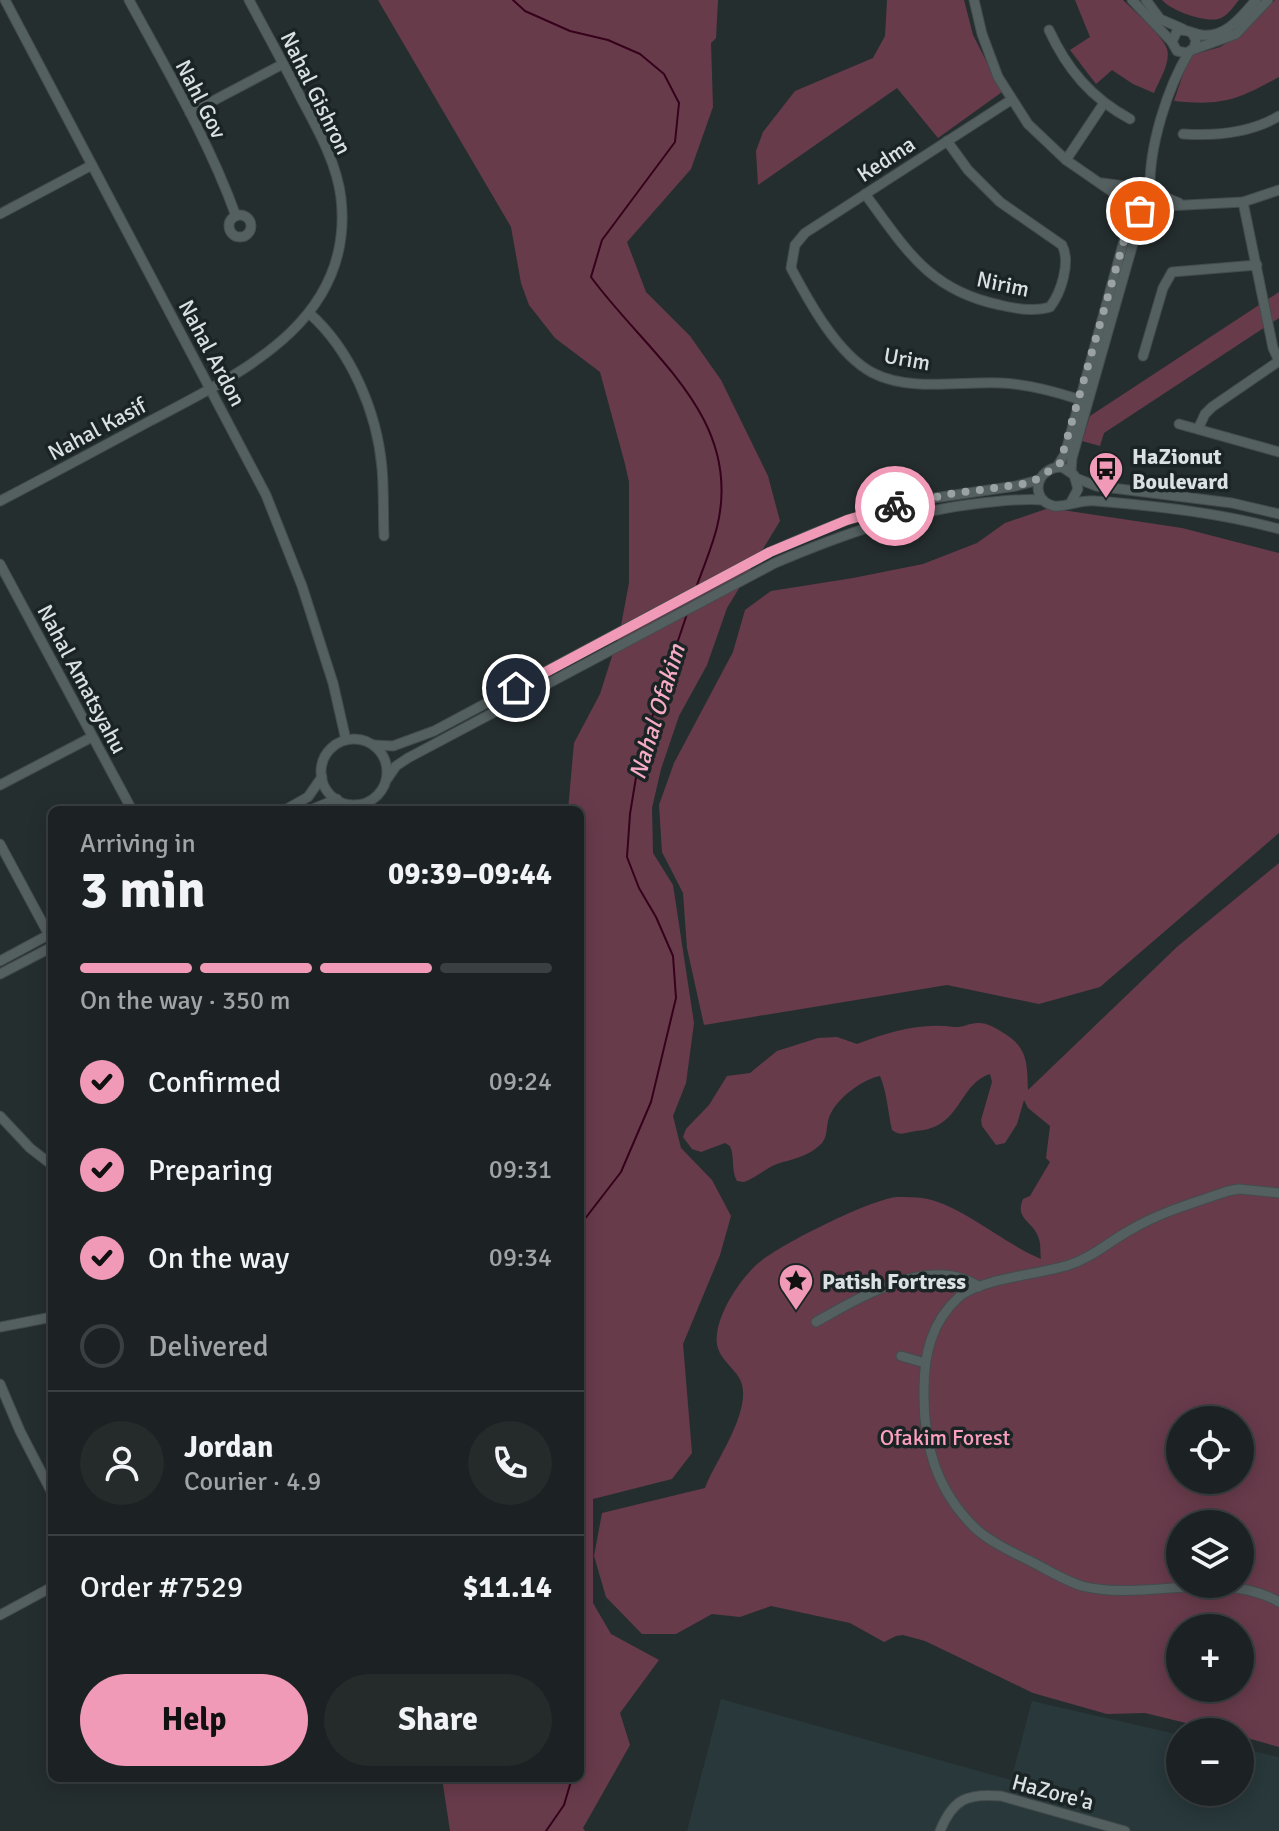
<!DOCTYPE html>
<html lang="en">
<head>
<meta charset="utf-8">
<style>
  body { margin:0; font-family:Signika,sans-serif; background:#252a2b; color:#f1f3f6; height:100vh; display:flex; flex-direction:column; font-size:30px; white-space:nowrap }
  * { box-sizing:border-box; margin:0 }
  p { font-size:26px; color:#a0a4a6 }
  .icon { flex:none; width:44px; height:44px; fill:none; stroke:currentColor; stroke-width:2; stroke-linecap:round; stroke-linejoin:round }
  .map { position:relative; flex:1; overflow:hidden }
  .side { position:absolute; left:48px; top:806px; width:536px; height:976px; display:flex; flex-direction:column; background:#1c2223; border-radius:12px; box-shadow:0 4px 20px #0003,0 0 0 2px #3a3f41 }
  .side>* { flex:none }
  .buttons { position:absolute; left:1166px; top:1406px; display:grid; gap:16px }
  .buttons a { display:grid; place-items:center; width:88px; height:88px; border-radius:50%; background:#1c2223; box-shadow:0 4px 20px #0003,0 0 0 2px #3a3f41; font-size:40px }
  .pin { position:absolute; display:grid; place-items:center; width:68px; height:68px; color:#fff; margin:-34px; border:4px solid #fff; border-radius:50%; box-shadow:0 2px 8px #0007 }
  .courier { position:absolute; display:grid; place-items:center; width:80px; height:80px; margin:-40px; border:6px solid #f09ab7; border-radius:50%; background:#fff; color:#222; box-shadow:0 2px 10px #0007 }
  .head em { font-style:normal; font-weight:700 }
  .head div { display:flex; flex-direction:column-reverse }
  .head { display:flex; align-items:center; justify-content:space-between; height:136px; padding:0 32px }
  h1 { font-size:52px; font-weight:700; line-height:60px }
  .bar { display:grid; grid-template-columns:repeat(4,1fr); gap:12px 8px; align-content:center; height:96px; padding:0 32px }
  .bar i { height:10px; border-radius:6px; background:#3a3f41 }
  .bar .current { background:#f09ab7 }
  .bar p { grid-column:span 4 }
  .line { display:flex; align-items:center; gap:20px; padding:0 32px; border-top:2px solid #3a3f41 }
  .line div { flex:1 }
  .round { display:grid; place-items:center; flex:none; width:84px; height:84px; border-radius:42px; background:#252a2b }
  ol { padding:0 32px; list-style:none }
  li { display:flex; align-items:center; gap:24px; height:88px }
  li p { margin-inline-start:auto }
  li .icon { padding:8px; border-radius:50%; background:#f09ab7; color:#111; stroke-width:4 }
  li:last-child { color:#a0a4a6 }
  li i { width:44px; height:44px; border:4px solid #3a3f41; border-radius:50% }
  .cta { display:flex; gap:16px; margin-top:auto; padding:16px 32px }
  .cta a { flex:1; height:92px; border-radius:48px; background:#f09ab7; color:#111; font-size:32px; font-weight:700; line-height:92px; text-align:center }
  .cta a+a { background:#252a2b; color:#f1f3f6 }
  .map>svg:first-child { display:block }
  .built { fill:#28383b }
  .green { fill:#683b4b; fill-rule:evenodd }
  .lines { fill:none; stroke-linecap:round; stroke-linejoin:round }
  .stream { stroke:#36011a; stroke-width:2 }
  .minor-casing { stroke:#434b4c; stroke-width:11 }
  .minor { stroke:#545f60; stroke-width:9 }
  .done { stroke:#9ba2a3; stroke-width:8; stroke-dasharray:0 14.4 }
  .route { stroke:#f09ab7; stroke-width:10 }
  .labels { text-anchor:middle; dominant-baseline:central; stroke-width:7; stroke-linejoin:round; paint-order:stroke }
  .street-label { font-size:22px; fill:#dbe1e2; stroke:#1b2425 }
  .poi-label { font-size:22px; font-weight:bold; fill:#dbe1e2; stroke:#1b2425; text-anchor:start }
  .park-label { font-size:22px; fill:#fda0c0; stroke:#1b2425 }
  .water-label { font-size:24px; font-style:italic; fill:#f6abc4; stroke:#1b2425 }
</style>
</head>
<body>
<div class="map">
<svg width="1279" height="1831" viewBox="0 0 1279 1831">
  <rect width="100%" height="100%" fill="#252e2f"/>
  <path class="built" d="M721,1699L1011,1780L1032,1701L1180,1735V1792H1240V1748L1279,1757V1831H687Z"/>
  <g class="green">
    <path d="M378,0H718L716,38L711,43L713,107L691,169L627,242L646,292L690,336L721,380L768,476L780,521L727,608L707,665L679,716L661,769L652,808L653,853L673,885L694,1023L686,1083L673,1116L681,1148L712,1180L731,1216L720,1255L683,1344L692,1453L672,1479L593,1499V1603L611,1634L659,1660L620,1713L630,1745L583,1828L585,1831H450L442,1778H580V810H568L574,743L600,694L620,631L629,583V482L625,464L600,372L555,338L529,305L521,283L511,227Z"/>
    <path d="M887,0H964L973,35L1002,92L938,138L897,88L758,185L756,151L763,132L795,91L873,58L885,36Z"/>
    <path d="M1075,0H1123C1134,11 1163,36 1167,49C1171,62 1159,81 1154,93L1133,84L1112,70L1096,84L1070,50L1090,37Z"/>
    <path d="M1162,0H1239C1234,6 1228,15 1221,18C1207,24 1172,11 1162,0Z"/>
    <path d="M1275,0H1279V77C1237,100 1223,106 1174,101L1189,56L1220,47L1243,33Z"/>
    <path d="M1279,292V318L1104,433L1100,446L1082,441L1090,416Z"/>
    <path d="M1049,508L1182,528L1279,553V833L1100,987L1039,1004L947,985L704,1025L687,948L683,893L662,852L659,805L674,763L733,652L745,610L771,591L853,578L923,564L977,543L1005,523Z"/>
    <path d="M1279,863V1747L1240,1736V1732H1223L1145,1713L1107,1714L1033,1693L925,1641L903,1635L896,1636L884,1642L850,1623L771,1606L740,1617L712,1614L676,1634H642L606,1597L594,1556L602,1513L705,1488C714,1462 758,1404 738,1376C728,1362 714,1354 717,1334C720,1310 739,1282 755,1266C774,1247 871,1199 897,1197C905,1197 914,1197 922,1198C959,1203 1004,1244 1041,1259C1040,1253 1041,1244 1039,1239C1034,1221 1014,1220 1023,1199L1030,1196L1050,1162L1046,1158L1050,1126L1028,1108L1024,1100L1017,1124L1005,1143L996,1145L982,1126L981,1120L992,1082L990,1074C958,1084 962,1128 916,1131C906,1132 901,1137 892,1130C888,1113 887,1092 880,1076C863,1079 839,1097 831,1113C825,1123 829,1135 822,1143C812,1154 796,1159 783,1162C769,1165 758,1177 744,1182L737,1181C731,1171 735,1157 730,1146L725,1143L701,1152L692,1149L683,1137L686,1129L709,1105L727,1076L750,1073L777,1051L818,1038L837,1037L857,1044C888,1032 921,1022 954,1027C963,1028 971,1022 979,1023C987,1023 996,1028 1002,1032C1028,1047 1027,1063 1028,1090L1178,946ZM1180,1420H1240V1480H1180ZM1180,1524H1240V1584H1180ZM1180,1628H1240V1688H1180Z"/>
  </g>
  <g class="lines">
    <g class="stream">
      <path d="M513,0L525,11L570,31L608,40L640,54L664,74L679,103L675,142L602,240L591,277C648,355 744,417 717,527C712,547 704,566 697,585"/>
      <path d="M580,1232L584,1220L621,1172L651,1102L676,998L673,956L656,917L639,888L627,857L630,814L640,753L687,614"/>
      <path d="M580,1347C586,1371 585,1402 580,1426"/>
      <path d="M546,1831L564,1805L572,1778"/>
    </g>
    <defs>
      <g id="minor">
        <path d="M5,0L266,495L302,586L333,683L346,740"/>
        <path d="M129,0C167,70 209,141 236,216"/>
        <path d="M974,0L982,34L998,77L1028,124L1066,160L1127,202"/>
        <path d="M1132,0L1172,42"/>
        <path d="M1146,0L1160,19L1183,29"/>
        <path d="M1049,30C1067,69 1091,98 1130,119"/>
        <path d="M1192,33L1196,40L1194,48L1187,53L1177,51L1172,42L1177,31C1187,28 1192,34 1202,35C1226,38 1242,16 1256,0"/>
        <path d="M1192,50L1236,34L1268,0"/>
        <path d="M1011,100L805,233L795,245L791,268C809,302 838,355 873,373C910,392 960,381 1001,383C1027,384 1053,391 1078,399"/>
        <path d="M190,113L283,64"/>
        <path d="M1183,134C1216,136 1251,133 1279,116"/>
        <path d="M1066,160L1104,103"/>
        <path d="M1150,189C1149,147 1167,88 1189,52"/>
        <path d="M1151,191L1179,203"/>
        <path d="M865,194C906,249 928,290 1000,305C1016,309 1034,312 1050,307C1061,293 1071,262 1062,245L1000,202L968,170L947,141"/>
        <path d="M1243,202L1273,348L1279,361"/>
        <path d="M1148,207L1243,202L1279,190"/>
        <path d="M0,214L92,165"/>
        <circle cx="240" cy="226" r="11"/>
        <path d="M309,313C351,350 377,412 382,468C384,490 383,513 384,536"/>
        <path d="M1143,356L1163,288L1172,272L1257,265"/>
        <path d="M1179,424L1279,452"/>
        <path d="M1198,429L1205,414L1212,407L1279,361"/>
        <path d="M1057,467L1065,454L1125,237L1129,205"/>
        <path d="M1071,472L1072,458L1136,233C1141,216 1163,198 1144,185L1125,186L1102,183"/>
        <path d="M1076,478L1096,486L1232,503L1279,514"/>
        <path d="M0,501C50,475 100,448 150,421C241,373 355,321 341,198C337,164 319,132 303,102C286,68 267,34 249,0"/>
        <path d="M1071,502L1078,489L1074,475L1062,467C1035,467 1029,500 1054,506C1063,508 1081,499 1096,501C1157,506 1220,513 1279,529"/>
        <path d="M0,564L132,810"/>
        <circle cx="354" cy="772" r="33"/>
        <path d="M374,745L393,746L434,731L770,552L812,534L847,520L913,501L1016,486L1039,480"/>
        <path d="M387,779L396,766L408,758L775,563C843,534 908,511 982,503C1002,501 1022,498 1043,500"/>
        <path d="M0,785L92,737"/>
        <path d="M285,810L308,797L322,777"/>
        <path d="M310,810L337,799"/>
        <path d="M0,844L49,935"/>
        <path d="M0,961L52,933"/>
        <path d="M0,974L52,947"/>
        <path d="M0,1116L30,1148L52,1165"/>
        <path d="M1279,1193L1239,1189L1228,1191C1196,1202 1161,1212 1132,1229C1110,1241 1093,1257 1069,1265C1041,1274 979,1279 959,1297C931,1322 924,1355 924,1390C923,1443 936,1490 975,1528C990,1542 1014,1553 1032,1562C1048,1570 1065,1581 1082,1586C1145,1602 1220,1568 1279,1602"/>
        <path d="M816,1322C859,1298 931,1253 979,1287"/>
        <path d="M0,1327L52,1317"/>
        <path d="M901,1356L925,1363"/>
        <path d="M0,1384L20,1431L52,1493"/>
        <path d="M0,1615L52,1587"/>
        <path d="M940,1831C953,1799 967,1793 1001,1796L1125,1831"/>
      </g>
    </defs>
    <use href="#minor" class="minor-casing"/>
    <use href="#minor" class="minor"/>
  </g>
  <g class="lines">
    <path class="done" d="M895,506L950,494L1030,483C1033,482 1058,465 1060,463L1125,237L1129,205L1140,211"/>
    <path class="route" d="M516,688L770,552L847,520L895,506"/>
  </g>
  <defs>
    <symbol id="bus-pin" viewBox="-11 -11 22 30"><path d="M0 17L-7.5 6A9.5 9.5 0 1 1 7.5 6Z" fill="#f09ab7" stroke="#1b2425"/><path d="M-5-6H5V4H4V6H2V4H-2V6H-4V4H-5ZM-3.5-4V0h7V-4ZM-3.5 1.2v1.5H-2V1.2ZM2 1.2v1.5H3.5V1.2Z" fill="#111"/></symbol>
    <symbol id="sight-pin" viewBox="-11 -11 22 30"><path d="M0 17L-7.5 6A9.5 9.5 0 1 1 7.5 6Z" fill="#f09ab7" stroke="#1b2425"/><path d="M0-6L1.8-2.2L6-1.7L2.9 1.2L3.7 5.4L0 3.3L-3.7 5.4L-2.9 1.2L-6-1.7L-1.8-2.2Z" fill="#111"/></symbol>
  </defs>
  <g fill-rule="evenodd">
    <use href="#bus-pin" x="1086" y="449" width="40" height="54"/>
    <use href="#sight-pin" x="776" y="1261" width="40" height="54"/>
  </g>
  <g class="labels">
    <g class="street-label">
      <text transform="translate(316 93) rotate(64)">Nahal Gishron</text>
      <text transform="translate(201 99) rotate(63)">Nahl Gov</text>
      <text transform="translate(886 159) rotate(-33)">Kedma</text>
      <text transform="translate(1003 284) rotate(12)">Nirim</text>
      <text transform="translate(212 353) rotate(62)">Nahal Ardon</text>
      <text transform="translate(907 359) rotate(10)">Urim</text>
      <text transform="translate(97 429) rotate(-28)">Nahal Kasif</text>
      <text transform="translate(82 679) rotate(62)">Nahal Amatsyahu</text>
      <text transform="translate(1053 1792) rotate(15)">HaZore'a</text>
    </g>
    <g class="poi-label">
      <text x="1132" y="456">HaZionut<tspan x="1132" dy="25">Boulevard</tspan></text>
      <text x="822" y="1281">Patish Fortress</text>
    </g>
    <g class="park-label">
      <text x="945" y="1437">Ofakim Forest</text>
    </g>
    <g class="water-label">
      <text transform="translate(657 712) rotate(-73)">Nahal Ofakim</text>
    </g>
  </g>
</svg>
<div class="buttons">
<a><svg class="icon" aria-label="locate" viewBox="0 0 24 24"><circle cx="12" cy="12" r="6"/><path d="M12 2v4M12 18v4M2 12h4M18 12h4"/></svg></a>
<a><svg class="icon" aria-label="layers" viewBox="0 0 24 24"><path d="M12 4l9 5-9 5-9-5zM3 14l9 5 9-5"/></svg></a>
<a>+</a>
<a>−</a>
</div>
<div class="pin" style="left:1140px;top:211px;background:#ea580c"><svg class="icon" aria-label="bag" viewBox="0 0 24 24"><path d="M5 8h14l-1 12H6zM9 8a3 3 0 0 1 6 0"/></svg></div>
<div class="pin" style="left:516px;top:688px;background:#1f2937"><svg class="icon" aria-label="home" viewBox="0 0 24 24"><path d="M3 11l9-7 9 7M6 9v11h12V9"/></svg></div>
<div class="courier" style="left:895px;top:506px"><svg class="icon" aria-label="bike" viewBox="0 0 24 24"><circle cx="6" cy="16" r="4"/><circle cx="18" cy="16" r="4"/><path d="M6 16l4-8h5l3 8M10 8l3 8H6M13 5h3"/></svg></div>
<section class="side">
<div class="head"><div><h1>3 min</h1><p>Arriving in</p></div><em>09:39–09:44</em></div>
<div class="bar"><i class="current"></i><i class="current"></i><i class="current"></i><i></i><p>On the way · 350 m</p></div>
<ol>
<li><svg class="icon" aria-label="check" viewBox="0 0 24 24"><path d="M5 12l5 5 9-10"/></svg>Confirmed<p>09:24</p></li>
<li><svg class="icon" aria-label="check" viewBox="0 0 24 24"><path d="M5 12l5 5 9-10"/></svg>Preparing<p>09:31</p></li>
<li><svg class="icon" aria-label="check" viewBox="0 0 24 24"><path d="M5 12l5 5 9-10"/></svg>On the way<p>09:34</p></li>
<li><i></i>Delivered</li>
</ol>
<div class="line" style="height:144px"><a class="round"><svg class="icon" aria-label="person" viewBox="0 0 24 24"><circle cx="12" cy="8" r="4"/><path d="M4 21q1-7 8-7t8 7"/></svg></a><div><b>Jordan</b><p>Courier · 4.9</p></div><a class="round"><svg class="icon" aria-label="phone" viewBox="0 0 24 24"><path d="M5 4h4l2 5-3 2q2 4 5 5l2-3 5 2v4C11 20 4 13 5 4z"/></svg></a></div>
<div class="line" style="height:104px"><div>Order #7529</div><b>$11.14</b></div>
<div class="cta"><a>Help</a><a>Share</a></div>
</section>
</div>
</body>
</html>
